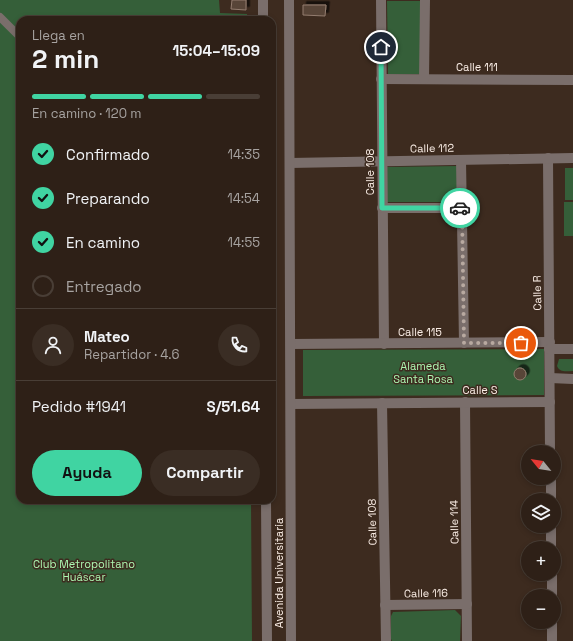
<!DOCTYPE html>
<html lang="es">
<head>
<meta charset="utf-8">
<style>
  body { margin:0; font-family:"Space Grotesk",sans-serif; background:#3a2d24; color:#f1f3f6; height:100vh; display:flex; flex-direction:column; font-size:15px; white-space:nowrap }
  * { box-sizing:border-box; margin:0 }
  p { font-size:13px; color:#a7a3a1 }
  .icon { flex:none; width:22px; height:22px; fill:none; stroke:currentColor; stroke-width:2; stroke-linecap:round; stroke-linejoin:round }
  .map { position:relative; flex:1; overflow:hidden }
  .drawer { position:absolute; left:16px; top:16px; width:260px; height:488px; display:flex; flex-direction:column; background:#2e2017; border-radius:12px; box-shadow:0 2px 6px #0003,0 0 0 1px #493e36 }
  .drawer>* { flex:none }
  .needle { width:26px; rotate:300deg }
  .fabs { position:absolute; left:521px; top:445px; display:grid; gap:8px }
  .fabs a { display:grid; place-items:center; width:40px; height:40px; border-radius:50%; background:#2e2017; box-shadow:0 2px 6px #0003,0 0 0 1px #493e36; font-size:20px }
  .pin { position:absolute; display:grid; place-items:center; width:34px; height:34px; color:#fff; margin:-17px; border:2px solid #fff; border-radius:50%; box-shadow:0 1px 4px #0007 }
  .courier { position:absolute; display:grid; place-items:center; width:40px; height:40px; margin:-20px; border:3px solid #40d4a2; border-radius:50%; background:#fff; color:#222; box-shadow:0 1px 5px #0007 }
  .head em { font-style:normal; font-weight:600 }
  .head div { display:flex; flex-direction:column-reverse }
  .head { display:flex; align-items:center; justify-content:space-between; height:68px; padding:0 16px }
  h1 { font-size:26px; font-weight:600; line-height:30px }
  .bar { display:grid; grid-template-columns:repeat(4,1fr); gap:6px 4px; align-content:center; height:48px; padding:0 16px }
  .bar i { height:5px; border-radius:3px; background:#493e36 }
  .bar .active { background:#40d4a2 }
  .bar p { grid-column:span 4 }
  .line { display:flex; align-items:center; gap:10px; padding:0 16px; border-top:1px solid #493e36 }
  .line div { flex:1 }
  .round { display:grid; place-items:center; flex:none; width:42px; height:42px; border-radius:21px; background:#3a2d24 }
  ol { padding:0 16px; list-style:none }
  li { display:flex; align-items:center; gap:12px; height:44px }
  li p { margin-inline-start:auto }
  li .icon { padding:4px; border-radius:50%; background:#40d4a2; color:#111; stroke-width:4 }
  li:last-child { color:#a7a3a1 }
  li i { width:22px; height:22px; border:2px solid #493e36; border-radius:50% }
  .cta { display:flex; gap:8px; margin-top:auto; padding:8px 16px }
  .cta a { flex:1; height:46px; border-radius:24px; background:#40d4a2; color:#111; font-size:16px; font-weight:600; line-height:46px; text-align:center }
  .cta a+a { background:#3a2d24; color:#f1f3f6 }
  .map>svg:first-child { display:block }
  .green { fill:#355f39 }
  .building { fill:#584437; stroke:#937d6f; filter:url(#shadow) }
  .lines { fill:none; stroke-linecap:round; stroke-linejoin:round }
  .service { stroke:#7a6e6b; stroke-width:8 }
  .minor { stroke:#7a6e6b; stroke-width:10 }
  .tertiary { stroke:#7a6e6b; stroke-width:10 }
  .done { stroke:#b8a9a0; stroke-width:4; stroke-dasharray:0 7.2 }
  .route { stroke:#40d4a2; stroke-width:5 }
  .labels { text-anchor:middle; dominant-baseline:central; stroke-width:3; stroke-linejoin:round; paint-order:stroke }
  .street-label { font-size:11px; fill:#faede5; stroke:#3d2b1f }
  .park-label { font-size:11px; fill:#acf7b1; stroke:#3d2b1f }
</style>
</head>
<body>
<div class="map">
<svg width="573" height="641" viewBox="0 0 573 641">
  <defs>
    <filter id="shadow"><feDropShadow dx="3.5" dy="-3.5" stdDeviation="0" flood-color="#0009"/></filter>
  </defs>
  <rect width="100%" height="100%" fill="#3d2b1f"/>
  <g class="green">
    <path d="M0,0H219L220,13L247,14V20H20V500H251L252,641H0Z"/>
    <path d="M387,1H421L422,74H388Z"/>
    <path d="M459,166V202H387V167Z"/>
    <rect x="565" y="168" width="8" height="32"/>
    <rect x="564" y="202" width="9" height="34"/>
    <path d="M544,349V395L303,396V350Z"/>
    <path d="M559,359H573V371C566,371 560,373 557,366Z"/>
    <path d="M455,610L461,616L460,641H392L391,639V616L393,612Z"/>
  </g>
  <g class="building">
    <path d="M232,0H246V10L231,9Z"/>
    <path d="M303,5H326L325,16L303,15Z"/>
    <circle cx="520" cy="374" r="6"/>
  </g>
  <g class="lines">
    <path class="service" d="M0,17L20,37"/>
    <g class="minor">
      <path d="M381,0L384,344"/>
      <path d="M381,79L573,80"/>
      <path d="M424,79L425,0"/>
      <path d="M548,158L550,452"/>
      <path d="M461,160L464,343"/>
      <path d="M290,163L573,158"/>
      <path d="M382,208H462"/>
      <path d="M291,344L550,342"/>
      <path d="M549,349H573"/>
      <path d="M550,378L573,379"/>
      <path d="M465,402L467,641"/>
      <path d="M382,403L386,641"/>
      <path d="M291,404L550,402"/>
      <path d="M551,478V500"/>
      <path d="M551,526V548"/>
      <path d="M552,574V596"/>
      <path d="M385,605L467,604"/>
      <path d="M552,622V641"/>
    </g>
    <g class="tertiary">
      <path d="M263,0V20"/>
      <path d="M289,0L291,641"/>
      <path d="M266,500L267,641"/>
    </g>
  </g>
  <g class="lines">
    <path class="done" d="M460,208H462L464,343H521"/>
    <path class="route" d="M381,47L382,208H460"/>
  </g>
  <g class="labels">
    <g class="street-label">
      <text x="477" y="67">Calle 111</text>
      <text transform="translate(432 148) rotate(-1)">Calle 112</text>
      <text transform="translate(370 172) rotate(-90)">Calle 108</text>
      <text transform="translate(537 293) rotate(-91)">Calle R</text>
      <text x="420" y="332">Calle 115</text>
      <text x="480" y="390">Calle S</text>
      <text transform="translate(372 522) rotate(-91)">Calle 108</text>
      <text transform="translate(454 522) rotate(-91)">Calle 114</text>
      <text transform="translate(279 573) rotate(-90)">Avenida Universitaria</text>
      <text transform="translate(426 593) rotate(-1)">Calle 116</text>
    </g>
    <g class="park-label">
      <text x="423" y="366">Alameda<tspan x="423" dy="13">Santa Rosa</tspan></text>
      <text x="84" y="564">Club Metropolitano<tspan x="84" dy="13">Huáscar</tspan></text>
    </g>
  </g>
</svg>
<div class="fabs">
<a><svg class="needle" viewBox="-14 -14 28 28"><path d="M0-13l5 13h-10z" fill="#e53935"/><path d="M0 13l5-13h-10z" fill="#a7a3a1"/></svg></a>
<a><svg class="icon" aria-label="layers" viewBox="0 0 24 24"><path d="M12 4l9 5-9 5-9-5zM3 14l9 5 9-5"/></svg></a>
<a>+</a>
<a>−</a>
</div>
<div class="pin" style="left:521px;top:343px;background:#ea580c"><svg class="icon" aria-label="bag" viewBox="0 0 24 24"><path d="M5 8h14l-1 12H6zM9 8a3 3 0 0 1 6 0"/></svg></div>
<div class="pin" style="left:381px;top:47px;background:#1f2937"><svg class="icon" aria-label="home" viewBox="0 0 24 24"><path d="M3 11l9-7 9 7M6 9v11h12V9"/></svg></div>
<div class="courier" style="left:460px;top:208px"><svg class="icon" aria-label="car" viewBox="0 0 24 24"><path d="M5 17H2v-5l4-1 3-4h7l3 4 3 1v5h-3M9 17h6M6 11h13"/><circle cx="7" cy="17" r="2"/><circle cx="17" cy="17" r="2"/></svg></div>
<section class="drawer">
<div class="head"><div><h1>2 min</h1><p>Llega en</p></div><em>15:04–15:09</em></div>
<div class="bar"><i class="active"></i><i class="active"></i><i class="active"></i><i></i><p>En camino · 120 m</p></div>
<ol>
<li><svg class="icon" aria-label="check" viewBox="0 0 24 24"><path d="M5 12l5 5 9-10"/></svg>Confirmado<p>14:35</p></li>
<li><svg class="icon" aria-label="check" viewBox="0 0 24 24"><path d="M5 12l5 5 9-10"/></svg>Preparando<p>14:54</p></li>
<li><svg class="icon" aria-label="check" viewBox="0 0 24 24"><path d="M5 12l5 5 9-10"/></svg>En camino<p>14:55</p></li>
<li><i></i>Entregado</li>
</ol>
<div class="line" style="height:72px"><a class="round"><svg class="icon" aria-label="person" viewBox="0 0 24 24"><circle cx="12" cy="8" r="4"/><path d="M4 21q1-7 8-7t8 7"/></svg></a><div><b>Mateo</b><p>Repartidor · 4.6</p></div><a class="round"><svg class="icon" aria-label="phone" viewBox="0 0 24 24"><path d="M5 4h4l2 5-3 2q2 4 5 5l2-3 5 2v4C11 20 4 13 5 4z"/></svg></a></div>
<div class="line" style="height:52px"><div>Pedido #1941</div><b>S/51.64</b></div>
<div class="cta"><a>Ayuda</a><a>Compartir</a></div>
</section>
</div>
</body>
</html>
